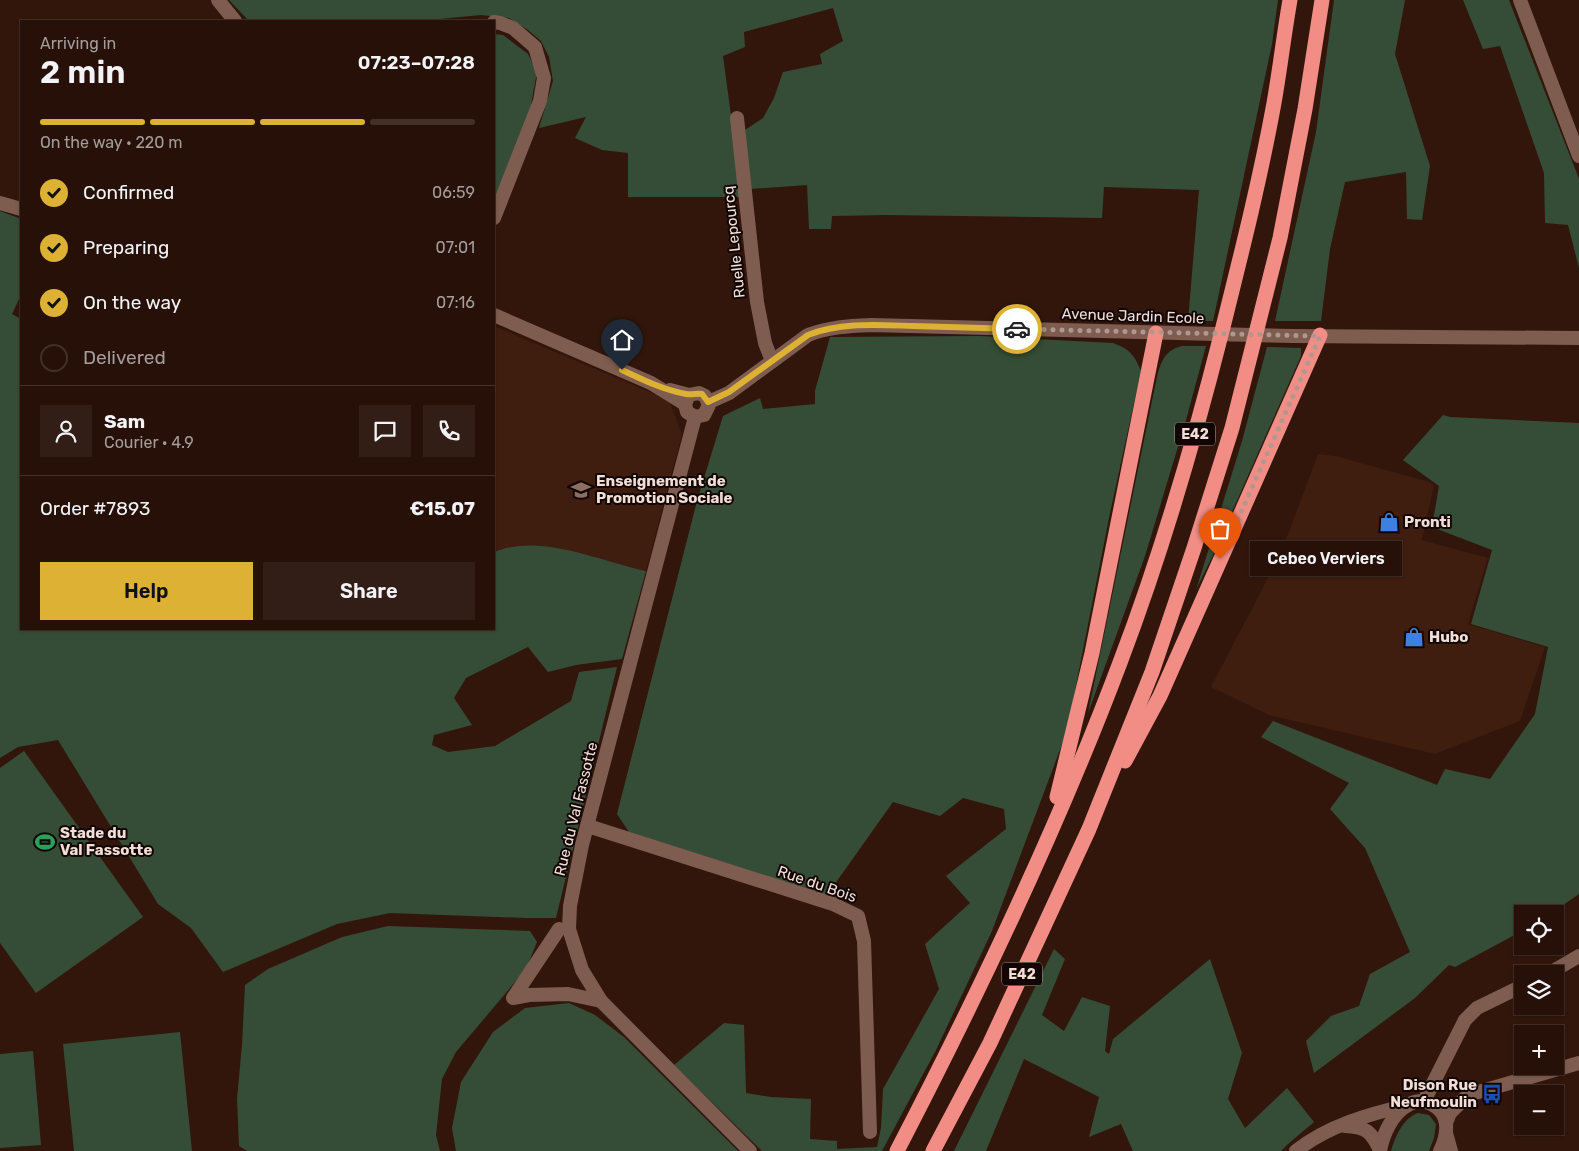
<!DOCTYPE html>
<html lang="en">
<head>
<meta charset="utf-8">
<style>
  body { margin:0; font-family:Rubik,sans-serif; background:#321e16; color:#f1f3f6; height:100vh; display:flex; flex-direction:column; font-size:19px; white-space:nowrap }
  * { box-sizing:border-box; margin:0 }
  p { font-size:16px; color:#a49d9c }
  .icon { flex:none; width:28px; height:28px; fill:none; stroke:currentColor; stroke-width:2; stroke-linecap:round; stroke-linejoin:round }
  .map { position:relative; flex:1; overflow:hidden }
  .sheet { position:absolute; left:20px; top:20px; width:475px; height:610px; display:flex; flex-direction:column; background:#261008; border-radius:0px; box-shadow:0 1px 4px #0004,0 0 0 1px #423029 }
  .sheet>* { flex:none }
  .buttons { position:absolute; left:1514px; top:905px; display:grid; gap:10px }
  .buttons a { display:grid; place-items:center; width:50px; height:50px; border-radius:0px; background:#261008; box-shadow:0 1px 4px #0004,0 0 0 1px #423029; font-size:25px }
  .pin { position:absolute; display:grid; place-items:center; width:42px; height:42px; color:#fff; margin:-51px -21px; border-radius:50% 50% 50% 0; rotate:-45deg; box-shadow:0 0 5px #0007 }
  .pin .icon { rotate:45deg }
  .courier { position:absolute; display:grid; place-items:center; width:50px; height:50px; margin:-25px; border:4px solid #ddb133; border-radius:50%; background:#fff; color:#222; box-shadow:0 1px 6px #0007 }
  .bubble { position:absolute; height:35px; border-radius:0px; background:#261008; box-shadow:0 1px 4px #0004,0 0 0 1px #423029; font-size:16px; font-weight:600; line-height:35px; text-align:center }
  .head em { font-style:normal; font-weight:600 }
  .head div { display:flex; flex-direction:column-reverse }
  .head { display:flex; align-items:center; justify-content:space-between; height:85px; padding:0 20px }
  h1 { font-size:32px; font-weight:600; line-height:38px }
  .bar { display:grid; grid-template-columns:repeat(4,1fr); gap:8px 5px; align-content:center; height:60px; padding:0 20px }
  .bar i { height:6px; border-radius:4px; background:#423029 }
  .bar .selected { background:#ddb133 }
  .bar p { grid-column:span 4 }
  .line { display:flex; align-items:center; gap:12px; padding:0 20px; border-top:1px solid #423029 }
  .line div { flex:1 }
  .round { display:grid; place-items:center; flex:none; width:52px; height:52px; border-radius:0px; background:#321e16 }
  ol { padding:0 20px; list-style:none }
  li { display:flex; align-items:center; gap:15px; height:55px }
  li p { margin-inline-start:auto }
  li .icon { padding:5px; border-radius:50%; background:#ddb133; color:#111; stroke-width:4 }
  li:last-child { color:#a49d9c }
  li i { width:28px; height:28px; border:2px solid #423029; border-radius:50% }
  .primary-button { display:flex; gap:10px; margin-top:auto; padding:10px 20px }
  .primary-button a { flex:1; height:58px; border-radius:0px; background:#ddb133; color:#111; font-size:20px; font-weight:600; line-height:58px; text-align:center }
  .primary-button a+a { background:#321e16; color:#f1f3f6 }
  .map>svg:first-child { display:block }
  .built { fill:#3f1d0f }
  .green { fill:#354d37 }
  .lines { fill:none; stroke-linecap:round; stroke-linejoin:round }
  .minor { stroke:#7e5d50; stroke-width:14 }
  .tertiary { stroke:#7e5d50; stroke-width:14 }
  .secondary { stroke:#7e5d50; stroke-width:14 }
  .motorway { stroke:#f18d85; stroke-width:15 }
  .done { stroke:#af9890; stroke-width:5; stroke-dasharray:0 9 }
  .route { stroke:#ddb133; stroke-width:6 }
  .labels { text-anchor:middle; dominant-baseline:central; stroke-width:4; stroke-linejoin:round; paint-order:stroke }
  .shield { fill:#110603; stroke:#ae9d97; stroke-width:1 }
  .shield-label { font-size:14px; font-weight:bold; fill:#f2ded7 }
  .street-label { font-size:15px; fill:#f2ded7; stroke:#110603 }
  .poi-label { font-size:15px; font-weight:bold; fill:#f2ded7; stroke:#110603; text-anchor:start }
</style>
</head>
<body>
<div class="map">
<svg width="1579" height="1151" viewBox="0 0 1579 1151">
  <rect width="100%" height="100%" fill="#32160b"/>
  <g class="built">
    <path d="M494,326L669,400L682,434L646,571L505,548L494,552Z"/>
    <path d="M1318,454L1336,456L1429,482L1434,485L1422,540L1488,558L1468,624L1545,647L1520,721L1435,754L1269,715L1211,687L1281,553Z"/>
  </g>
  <g class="green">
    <path d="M229,0H1278L1272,44L1213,321H1188L1199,190L1104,187L1102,218L886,215L832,216L831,229H809L807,185L750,189L745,130L763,118L774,98L783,72L822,64L820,54L843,41L833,8L744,32L745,47L723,56L742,197H628V153L602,150L575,138L586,117L539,128L553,81L549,57L541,41L528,30L509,18L481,15L420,21H249Z"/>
    <path d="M1334,0H1405L1395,54L1430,166L1422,220L1407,219L1406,172L1345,182L1330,249L1321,321H1275L1316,132Z"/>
    <path d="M1463,0H1509L1579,179V268L1568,225L1545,223L1544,173L1500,46L1483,49Z"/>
    <path d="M494,34L503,35L528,54L537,72L530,110L494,200Z"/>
    <path d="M0,211L21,219V295L12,314L21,319V629H494V552C542,533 598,561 646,571L622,659L576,665L548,672L528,647L466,678L454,698L472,725L434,735L432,745L448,752L495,746L571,701L579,672L617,667L556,918H527L390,913L337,924L223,972L191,928L158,904L58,740L18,747L0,758Z"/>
    <path d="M980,336L1113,343C1130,349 1134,355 1141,371L1110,513L1067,731L992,931L936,1050L882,1151H762L674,1065L724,1023L744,1025L746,1093L771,1097L811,1099L810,1139L837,1141V1149L877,1147L881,1128L883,1089L939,989L925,944L970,903L946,876L1006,829L1004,809L963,798L940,816L893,802L827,895L629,832L617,814L697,501L723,416L760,398L763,409L815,404V391L830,337Z"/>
    <path d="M1182,346H1206L1186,420L1145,556L1088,713L1158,372C1163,357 1167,350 1182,346Z"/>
    <path d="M1267,347L1301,348V356L1213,555L1196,590L1242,441Z"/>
    <path d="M1443,415L1450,417L1579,423V894L1550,914H1522V931L1455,967L1449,965L1415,998L1314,1073L1306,1041L1331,1016L1359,1006L1370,974L1410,952L1365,848L1330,809L1349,783L1261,737L1273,721L1437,785L1445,769L1490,779L1535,714L1548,647L1471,624L1492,550L1432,527L1439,486L1403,460Z"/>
    <path d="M24,751L143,917L36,993L0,943V768Z"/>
    <path d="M388,926L530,931L537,942L526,969L456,1052L442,1079L436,1135L440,1151H247L239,1146L237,1099L242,1045L245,985L268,969L342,937Z"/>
    <path d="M1054,949L1065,959L1042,1015L1064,1031L1082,997L1110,1006L1105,1051L1109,1054L1113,1039L1210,959L1242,1053L1228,1099L1245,1128L1287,1088L1314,1122L1288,1144L1281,1151H1133L1121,1124L1089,1137L1099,1097L1024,1059L986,1151H954Z"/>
    <path d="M569,1003L595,1015L624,1037L738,1151H456L452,1128L461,1082L493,1032L525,1008Z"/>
    <path d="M180,1032L192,1151H74L63,1044Z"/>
    <path d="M33,1051L41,1145L0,1148V1054Z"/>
    <path d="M1418,1113L1429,1115L1436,1124L1434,1138L1429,1151H1391C1395,1137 1403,1118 1418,1113Z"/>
  </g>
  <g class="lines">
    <g class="minor">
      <path d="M218,0L235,21"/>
      <path d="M494,22L500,23L513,28L535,47L544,78L540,101L494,218"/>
      <path d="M737,118L757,302L765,343L772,361"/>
      <path d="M588,826L833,904L858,916L864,941L870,1132"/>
      <path d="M559,929L513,998L529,995L568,994L601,1001"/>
      <path d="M1446,1133L1451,1151"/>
    </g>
    <g class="tertiary">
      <path d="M1520,0L1579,156"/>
      <path d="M0,203L21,209"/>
      <path d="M494,315L651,383L685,404"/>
      <path d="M670,390L689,395L699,393L705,396L709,405L704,415L695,417L687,412L685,404L689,395"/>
      <path d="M709,402L729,393L808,335C829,327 848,326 871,325L1293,336L1579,338"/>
      <path d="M695,417L582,845L570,906L569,929L582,970L601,1001L750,1151"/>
      <path d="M1345,1126C1366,1127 1371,1131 1380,1150"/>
      <path d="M1296,1151C1327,1126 1369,1114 1408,1105"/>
    </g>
    <g class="secondary">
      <path d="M1548,974L1579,956"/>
      <path d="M1424,1101L1465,1020L1477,1008L1522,986"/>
      <path d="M1446,1123L1450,1113L1468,1095L1579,1063"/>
      <path d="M1380,1151C1383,1134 1392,1114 1408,1105C1423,1095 1444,1107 1446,1124C1447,1134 1444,1143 1440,1151"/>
    </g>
    <g class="motorway">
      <path d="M1125,761L1160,696L1320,335"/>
      <path d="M1057,797L1092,653L1156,333"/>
      <path d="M897,1151C980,991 1058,828 1121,660C1162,552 1194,442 1222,331C1241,255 1260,180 1274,103C1280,69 1284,34 1290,0"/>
      <path d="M933,1151L990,1043L1089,829L1152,672L1194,548L1232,428L1280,238L1305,109L1322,0"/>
    </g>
  </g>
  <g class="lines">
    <path class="done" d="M1017,329L1320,336L1220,559"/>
    <path class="route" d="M622,370C643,380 664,390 686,394C692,395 697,393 702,394L708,402L729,392L808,335C841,322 878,325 913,326C948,327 982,328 1017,329"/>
  </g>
  <defs>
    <symbol id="school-bare" viewBox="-9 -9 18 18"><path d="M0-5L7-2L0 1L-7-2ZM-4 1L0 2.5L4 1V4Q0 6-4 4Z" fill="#8d6e63" stroke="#110603" stroke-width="2.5" paint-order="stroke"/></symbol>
    <symbol id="shop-bare" viewBox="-9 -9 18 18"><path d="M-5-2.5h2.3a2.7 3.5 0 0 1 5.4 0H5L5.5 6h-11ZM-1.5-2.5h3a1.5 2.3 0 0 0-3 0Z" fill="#3f7fe0" stroke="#110603" stroke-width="2.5" paint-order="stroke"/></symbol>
    <symbol id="stadium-bare" viewBox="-9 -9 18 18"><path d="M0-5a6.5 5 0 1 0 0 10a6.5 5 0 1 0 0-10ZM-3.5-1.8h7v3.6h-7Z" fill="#2e9e5b" stroke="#110603" stroke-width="2.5" paint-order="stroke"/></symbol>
    <symbol id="bus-bare" viewBox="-9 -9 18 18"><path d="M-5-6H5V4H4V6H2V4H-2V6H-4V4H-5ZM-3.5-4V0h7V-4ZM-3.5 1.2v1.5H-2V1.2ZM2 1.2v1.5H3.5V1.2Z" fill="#1a4fb4" stroke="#110603" stroke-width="2.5" paint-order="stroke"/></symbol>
  </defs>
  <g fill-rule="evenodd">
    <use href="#school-bare" x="567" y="476" width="28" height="28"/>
    <use href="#shop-bare" x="1375" y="508" width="28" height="28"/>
    <use href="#shop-bare" x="1400" y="623" width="28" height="28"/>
    <use href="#stadium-bare" x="31" y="828" width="28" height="28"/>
    <use href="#bus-bare" x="1478" y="1080" width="28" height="28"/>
  </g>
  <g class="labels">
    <g class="shield">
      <rect x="1175" y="422.5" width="40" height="23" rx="4"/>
      <rect x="1002" y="962.5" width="40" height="23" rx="4"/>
    </g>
    <g class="shield-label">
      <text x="1195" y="434">E42</text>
      <text x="1022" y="974">E42</text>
    </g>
    <g class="street-label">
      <text transform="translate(734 242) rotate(-96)">Ruelle Lepourcq</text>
      <text transform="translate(1133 316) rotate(2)">Avenue Jardin Ecole</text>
      <text transform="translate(576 809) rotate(-76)">Rue du Val Fassotte</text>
      <text transform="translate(817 884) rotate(19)">Rue du Bois</text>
    </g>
    <g class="poi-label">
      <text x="596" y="481">Enseignement de<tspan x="596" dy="17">Promotion Sociale</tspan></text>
      <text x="1404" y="522">Pronti</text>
      <text x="1429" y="637">Hubo</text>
      <text x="60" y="833">Stade du<tspan x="60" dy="17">Val Fassotte</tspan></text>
      <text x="1477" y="1085" text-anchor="end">Dison Rue<tspan x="1477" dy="17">Neufmoulin</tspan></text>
    </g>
  </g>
</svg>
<div class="buttons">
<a><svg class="icon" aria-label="locate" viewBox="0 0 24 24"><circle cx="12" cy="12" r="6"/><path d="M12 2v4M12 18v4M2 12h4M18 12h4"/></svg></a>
<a><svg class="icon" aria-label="layers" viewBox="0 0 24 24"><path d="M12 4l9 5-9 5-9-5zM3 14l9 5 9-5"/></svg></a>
<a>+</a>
<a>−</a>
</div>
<div class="pin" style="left:1220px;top:559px;background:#ea580c"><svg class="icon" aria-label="bag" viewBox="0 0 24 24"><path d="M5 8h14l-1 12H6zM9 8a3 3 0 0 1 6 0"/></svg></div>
<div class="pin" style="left:622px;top:370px;background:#1f2937"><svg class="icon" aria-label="home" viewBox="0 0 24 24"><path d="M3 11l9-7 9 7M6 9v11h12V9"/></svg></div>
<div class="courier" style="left:1017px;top:329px"><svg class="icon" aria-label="car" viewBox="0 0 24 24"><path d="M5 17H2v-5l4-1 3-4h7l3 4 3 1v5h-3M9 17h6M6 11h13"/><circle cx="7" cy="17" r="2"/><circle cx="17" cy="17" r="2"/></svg></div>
<div class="bubble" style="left:1250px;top:541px;width:152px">Cebeo Verviers</div>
<section class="sheet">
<div class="head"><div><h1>2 min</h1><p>Arriving in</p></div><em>07:23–07:28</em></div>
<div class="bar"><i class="selected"></i><i class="selected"></i><i class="selected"></i><i></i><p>On the way · 220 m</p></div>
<ol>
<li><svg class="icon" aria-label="check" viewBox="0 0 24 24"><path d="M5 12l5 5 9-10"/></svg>Confirmed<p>06:59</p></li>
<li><svg class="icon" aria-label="check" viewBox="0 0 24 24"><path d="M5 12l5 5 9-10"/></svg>Preparing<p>07:01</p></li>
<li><svg class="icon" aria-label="check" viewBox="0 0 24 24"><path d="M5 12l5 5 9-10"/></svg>On the way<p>07:16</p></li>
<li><i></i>Delivered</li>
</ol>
<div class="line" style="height:90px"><a class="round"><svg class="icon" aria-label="person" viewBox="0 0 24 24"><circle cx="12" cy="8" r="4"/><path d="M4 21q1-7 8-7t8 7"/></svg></a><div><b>Sam</b><p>Courier · 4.9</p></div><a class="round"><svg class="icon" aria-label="chat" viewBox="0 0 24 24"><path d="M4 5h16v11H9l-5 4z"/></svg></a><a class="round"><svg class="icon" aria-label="phone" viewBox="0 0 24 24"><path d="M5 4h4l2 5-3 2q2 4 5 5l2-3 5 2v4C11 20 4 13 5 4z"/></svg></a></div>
<div class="line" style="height:65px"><div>Order #7893</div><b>€15.07</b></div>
<div class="primary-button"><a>Help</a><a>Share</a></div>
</section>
</div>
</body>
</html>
